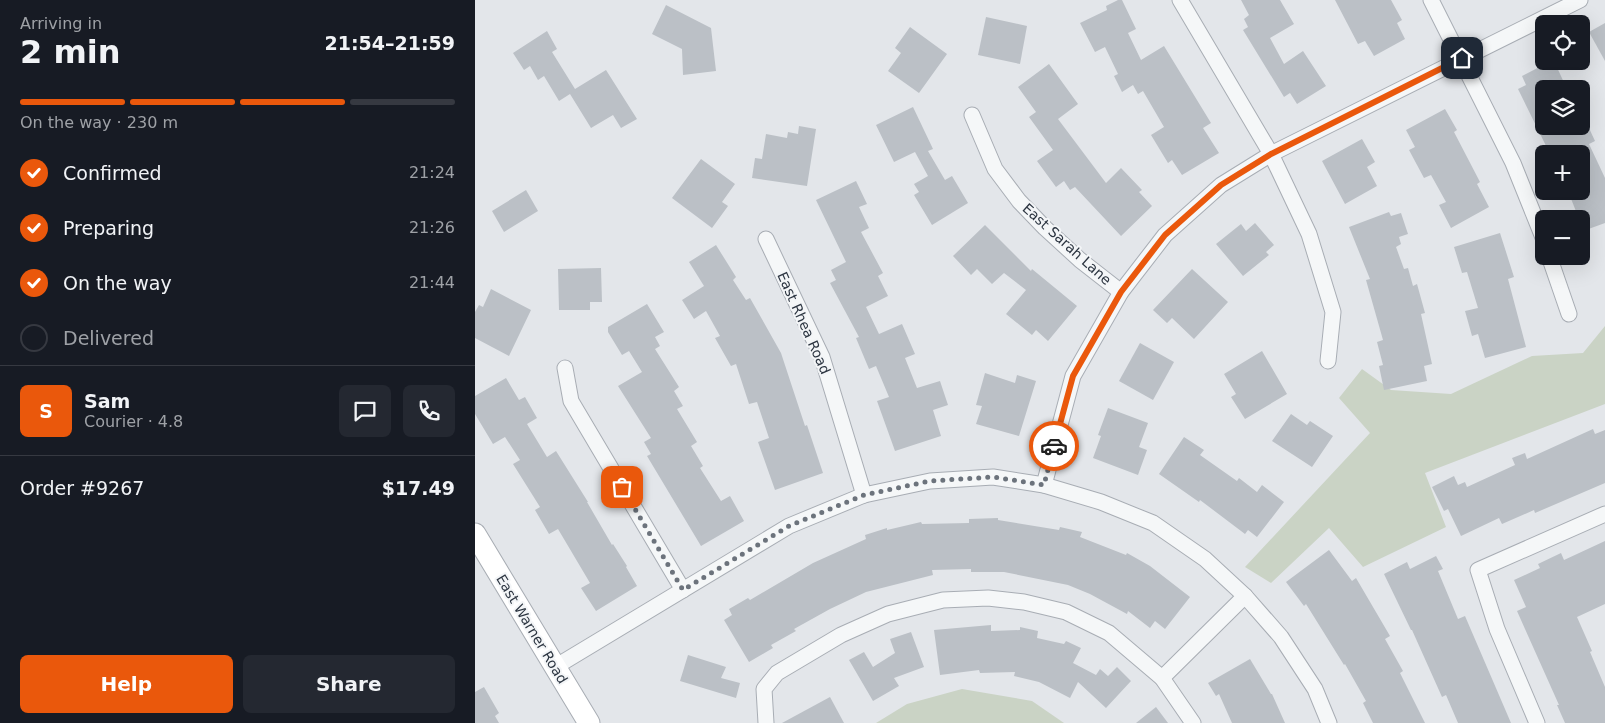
<!DOCTYPE html>
<html lang="en">
<head>
<meta charset="utf-8">
<style>
  body { margin:0; font-family:"DejaVu Sans",sans-serif; background:#242831; color:#f1f3f6; height:100vh; display:flex; flex-direction:column; font-size:19px; white-space:nowrap }
  * { box-sizing:border-box; margin:0 }
  p { font-size:16px; color:#9ea1a6 }
  .icon { flex:none; width:28px; height:28px; fill:none; stroke:currentColor; stroke-width:2; stroke-linecap:round; stroke-linejoin:round }
  .map { position:relative; flex:1; overflow:hidden }
  .drawer { display:flex; flex-direction:column; background:#171b24; width:475px }
  .drawer>* { flex:none }
  .controls { position:absolute; left:1060px; top:15px; display:grid; gap:10px }
  .controls a { display:grid; place-items:center; width:55px; height:55px; border-radius:8px; background:#171b24; box-shadow:0 5px 20px #0002; font-size:25px }
  .pin { position:absolute; display:grid; place-items:center; width:42px; height:42px; color:#fff; margin:-21px; border-radius:10px; box-shadow:0 2px 8px #0006 }
  .courier { position:absolute; display:grid; place-items:center; width:50px; height:50px; margin:-25px; border:4px solid #ea580c; border-radius:50%; background:#fff; color:#222; box-shadow:0 1px 6px #0007 }
  .head em { font-style:normal; font-weight:700 }
  .head div { display:flex; flex-direction:column-reverse }
  .head { display:flex; align-items:center; justify-content:space-between; height:85px; padding:0 20px }
  h1 { font-size:32px; font-weight:700; line-height:38px }
  .bar { display:grid; grid-template-columns:repeat(4,1fr); gap:8px 5px; align-content:center; height:60px; padding:0 20px }
  .bar i { height:6px; border-radius:4px; background:#363941 }
  .bar .on { background:#ea580c }
  .bar p { grid-column:span 4 }
  .line { display:flex; align-items:center; gap:12px; padding:0 20px; border-top:1px solid #363941 }
  .line div { flex:1 }
  .round { display:grid; place-items:center; flex:none; width:52px; height:52px; border-radius:8px; background:#242831 }
  ol { padding:0 20px; list-style:none }
  li { display:flex; align-items:center; gap:15px; height:55px }
  li p { margin-inline-start:auto }
  li .icon { padding:5px; border-radius:50%; background:#ea580c; color:#fff; stroke-width:4 }
  li:last-child { color:#9ea1a6 }
  li i { width:28px; height:28px; border:2px solid #363941; border-radius:50% }
  .cta { display:flex; gap:10px; margin-top:auto; padding:10px 20px }
  .cta a { flex:1; height:58px; border-radius:8px; background:#ea580c; color:#fff; font-size:20px; font-weight:700; line-height:58px; text-align:center }
  .cta a+a { background:#242831; color:#f1f3f6 }
  main { display:flex; flex:1; min-height:0 }
  .map>svg:first-child { display:block }
  .green { fill:#cad3c5 }
  .building { fill:#bbc0c6 }
  .lines { fill:none; stroke-linecap:round; stroke-linejoin:round }
  .street-casing { stroke:#a8adb4; stroke-width:17 }
  .secondary-casing { stroke:#a8adb4; stroke-width:23 }
  .street { stroke:#f5f7f8; stroke-width:15 }
  .secondary { stroke:#fff; stroke-width:21 }
  .done { stroke:#6c737c; stroke-width:5; stroke-dasharray:0 9 }
  .route { stroke:#ea580c; stroke-width:6 }
  .labels { text-anchor:middle; dominant-baseline:central; stroke-width:4; stroke-linejoin:round; paint-order:stroke }
  .street-label { font-size:14px; fill:#2c3541; stroke:#f3f5f7 }
</style>
</head>
<body>
<main>
<section class="drawer">
<div class="head"><div><h1>2 min</h1><p>Arriving in</p></div><em>21:54–21:59</em></div>
<div class="bar"><i class="on"></i><i class="on"></i><i class="on"></i><i></i><p>On the way · 230 m</p></div>
<ol>
<li><svg class="icon" aria-label="check" viewBox="0 0 24 24"><path d="M5 12l5 5 9-10"/></svg>Confirmed<p>21:24</p></li>
<li><svg class="icon" aria-label="check" viewBox="0 0 24 24"><path d="M5 12l5 5 9-10"/></svg>Preparing<p>21:26</p></li>
<li><svg class="icon" aria-label="check" viewBox="0 0 24 24"><path d="M5 12l5 5 9-10"/></svg>On the way<p>21:44</p></li>
<li><i></i>Delivered</li>
</ol>
<div class="line" style="height:90px"><b class="round" style="background:#ea580c;color:#fff">S</b><div><b>Sam</b><p>Courier · 4.8</p></div><a class="round"><svg class="icon" aria-label="chat" viewBox="0 0 24 24"><path d="M4 5h16v11H9l-5 4z"/></svg></a><a class="round"><svg class="icon" aria-label="phone" viewBox="0 0 24 24"><path d="M5 4h4l2 5-3 2q2 4 5 5l2-3 5 2v4C11 20 4 13 5 4z"/></svg></a></div>
<div class="line" style="height:65px"><div>Order #9267</div><b>$17.49</b></div>
<div class="cta"><a>Help</a><a>Share</a></div>
</section>
<div class="map">
<svg width="1130" height="723" viewBox="0 0 1130 723">
  <rect width="100%" height="100%" fill="#e3e6ea"/>
  <g class="green">
    <path d="M1130,326V404L950,473L971,527L888,567L854,528L796,583L770,567L895,433L864,398L887,369L916,390L976,394L1057,356L1108,353Z"/>
    <path d="M487,689L557,701L589,723H401L432,704Z"/>
  </g>
  <g class="building">
    <path d="M643,0H647L661,29L653,33L666,60L689,46L736,123L728,128L744,153L707,175L697,160L693,163L676,135L689,127L668,91L663,94L658,85L647,92L639,76L643,74L630,47L620,52L605,23L632,10L631,6Z"/>
    <path d="M766,0H805L819,24L795,38L809,64L828,51L851,86L822,104L815,93L809,97L768,30L773,27L769,19L774,15Z"/>
    <path d="M860,0H916L927,20L922,23L930,39L899,56L890,41L883,44Z"/>
    <path d="M191,5L236,28L241,71L208,75L207,49L177,34Z"/>
    <path d="M511,17L552,26L545,64L503,55Z"/>
    <path d="M1130,23V61L1114,32Z"/>
    <path d="M435,27L472,54L444,93L413,71L426,53L420,48Z"/>
    <path d="M72,31L82,49L77,52L100,89L131,70L162,119L146,128L138,115L116,128L95,94L84,101L69,76L63,80L55,66L49,70L38,53Z"/>
    <path d="M1076,61H1079L1092,89H1069V126H1113L1120,141L1114,144L1130,178V223L1108,231L1106,219H1104L1093,191H1106V154H1075L1043,89L1051,85L1047,76Z"/>
    <path d="M574,64L603,104L583,119L631,183L646,168L667,190L664,192L677,206L646,236L600,187L595,190L589,181L581,187L562,161L578,150L554,117L561,112L543,87Z"/>
    <path d="M438,107L458,149L453,151L470,180L477,176L493,203L457,225L439,195L444,192L439,184L453,176L440,152L419,162L401,125Z"/>
    <path d="M970,109L982,130L979,132L1005,182L1002,184L1014,207L976,228L964,205L971,202L956,175L949,178L934,150L940,147L931,130Z"/>
    <path d="M324,126L341,129L332,186L277,178L280,158L287,159L291,134L312,138L313,132L323,134Z"/>
    <path d="M887,139L900,162L892,167L902,186L870,204L847,161Z"/>
    <path d="M226,159L260,184L247,202L253,206L237,228L197,198Z"/>
    <path d="M381,181L392,204L384,207L394,228L386,232L408,273L403,276L413,296L391,307L404,334L427,324L440,354L430,358L442,388L465,381L473,405L458,410L466,436L420,451L402,401L414,397L401,366L394,369L381,338L384,337L355,283L361,280L356,270L371,262L341,200Z"/>
    <path d="M51,190L63,211L29,232L17,211Z"/>
    <path d="M914,212L916,216L926,213L933,234L924,237L926,244L921,247L929,269L933,268L938,286L942,284L950,313L946,314L957,364L949,366L952,381L909,390L904,366L908,365L902,342L908,340L891,280L895,279L874,227Z"/>
    <path d="M780,223L799,245L791,252L794,255L768,276L741,244L766,224L771,231Z"/>
    <path d="M510,225L556,271L557,269L602,306L573,341L561,330L557,335L531,314L551,290L529,273L517,284L502,269L496,275L478,256Z"/>
    <path d="M1025,233L1039,277L1033,279L1051,347L1010,358L1003,334L997,336L990,311L1003,308L992,272L987,273L979,247Z"/>
    <path d="M241,245L261,277L258,280L271,300L275,298L306,353L330,426L332,425L348,473L300,490L283,442L294,438L282,402L274,404L261,364L256,366L240,338L245,336L231,311L219,319L207,300L229,286L214,262Z"/>
    <path d="M126,268L127,302H115V310H84L83,269Z"/>
    <path d="M717,269L753,302L719,339L697,318L692,323L678,310Z"/>
    <path d="M16,289L56,310L34,356L0,338V312L4,305L8,307Z"/>
    <path d="M172,304L189,332L180,337L185,346L180,349L204,387L199,391L208,406L202,409L222,442L216,446L228,466L225,468L246,501L255,496L269,521L226,546L172,456L176,454L169,442L176,438L143,386L167,372L154,351L147,355L133,332V327Z"/>
    <path d="M665,343L699,362L678,400L644,381Z"/>
    <path d="M787,351L812,394L770,419L756,397L761,394L749,374Z"/>
    <path d="M510,373L540,383L542,375L561,381L544,436L501,424L507,406L501,405Z"/>
    <path d="M31,378L44,400L50,397L62,418L52,424L72,457L81,451L113,502H112L137,545L138,544L152,566L151,567L162,586L121,611L106,588L115,583L83,529L74,534L60,510L65,507L38,464L45,460L30,437L18,444L0,414V396Z"/>
    <path d="M633,408L673,423L664,447L672,450L663,475L618,458L626,436L623,435Z"/>
    <path d="M816,414L832,425L835,421L858,436L837,467L797,441Z"/>
    <path d="M1118,429L1120,434L1130,430V483L1060,513L1059,510L1027,524L1024,518L986,536L973,509L969,511L957,487L979,476L983,485L990,482L992,487L1040,465L1037,458L1050,453L1052,459Z"/>
    <path d="M709,437L729,450L725,455L762,481L764,478L782,492L787,485L809,502L782,537L773,530L770,534L725,500L724,502L684,474Z"/>
    <path d="M523,518V520L584,530L585,527L607,532L605,537L651,555L652,553L675,566L715,597L690,629L680,621L675,628L653,611L652,614L615,594L593,585L529,572H496V569L457,570L458,575L391,592L355,609L319,629L321,631L296,645L298,648L274,662L249,620L257,615L254,609L273,598L275,600L338,563L391,539L390,535L412,528V530L446,522L447,524L494,523V519Z"/>
    <path d="M1130,541V604L1102,617L1117,651L1115,652L1130,687V723H1090L1082,705H1084L1042,611L1051,607L1039,580L1065,568L1063,564L1086,553L1089,560Z"/>
    <path d="M854,550L877,581L881,578L915,636L910,639L928,671L925,673L950,723H898L888,703L891,701L870,664L869,665L831,604L829,606L811,582Z"/>
    <path d="M961,556L968,569L963,571L983,619L990,616L1036,723H983L971,695L967,697L937,630H936L909,574L932,562L935,569Z"/>
    <path d="M516,625V631L545,630V627L563,631L562,638L589,644L591,641L606,648L598,663L621,675L625,669L633,676L642,667L656,681L631,708L603,682L595,698L564,682L539,676L540,672L505,673L504,670L465,675L459,630Z"/>
    <path d="M436,632L449,667L419,678L424,686L398,701L374,660L389,652L398,667L420,653L415,639Z"/>
    <path d="M213,655L251,667L246,678L265,683L261,698L205,681Z"/>
    <path d="M775,659L796,694H797L810,723H757L744,694L741,696L733,683Z"/>
    <path d="M9,687L24,713L20,716L24,723H0V692Z"/>
    <path d="M355,697L369,723H307Z"/>
    <path d="M681,707L693,723H661Z"/>
  </g>
  <g class="lines">
    <defs>
      <g id="street">
        <path d="M705,0L796,154L834,234L858,312L853,361"/>
        <path d="M956,0L1038,163L1069,240"/>
        <path d="M497,115L520,169L544,201L570,228L605,260L646,292"/>
        <path d="M291,239L347,357L389,495"/>
        <path d="M1074,256L1094,314"/>
        <path d="M90,368L96,401L208,590"/>
        <path d="M569,485L598,376L646,292L690,235L746,185L796,154L1105,0"/>
        <path d="M80,667L314,526L389,495L455,481L518,477L569,485L626,502L678,523L730,559L770,596L806,637L840,689L854,723"/>
        <path d="M687,678L770,596"/>
        <path d="M291,723L289,689L302,673L366,635L413,614L468,600L513,598L549,602L591,612L634,633L687,678L718,723"/>
        <path d="M1062,723L1022,629L1003,570L1130,514"/>
      </g>
      <path id="secondary" d="M0,534L114,723"/>
    </defs>
    <use href="#street" class="street-casing"/>
    <use href="#secondary" class="secondary-casing"/>
    <use href="#street" class="street"/>
    <use href="#secondary" class="secondary"/>
  </g>
  <g class="lines">
    <path class="done" d="M147,487L208,590L314,526L389,495L455,481L518,477L569,485L579,446"/>
    <path class="route" d="M579,446L598,376L646,292L690,235L746,185L796,154L987,58"/>
  </g>
  <g class="labels">
    <g class="street-label">
      <text transform="translate(592 244) rotate(42)">East Sarah Lane</text>
      <text transform="translate(329 323) rotate(66)">East Rhea Road</text>
      <text transform="translate(57 629) rotate(59)">East Warner Road</text>
    </g>
  </g>
</svg>
<div class="controls">
<a><svg class="icon" aria-label="locate" viewBox="0 0 24 24"><circle cx="12" cy="12" r="6"/><path d="M12 2v4M12 18v4M2 12h4M18 12h4"/></svg></a>
<a><svg class="icon" aria-label="layers" viewBox="0 0 24 24"><path d="M12 4l9 5-9 5-9-5zM3 14l9 5 9-5"/></svg></a>
<a>+</a>
<a>−</a>
</div>
<div class="pin" style="left:147px;top:487px;background:#ea580c"><svg class="icon" aria-label="bag" viewBox="0 0 24 24"><path d="M5 8h14l-1 12H6zM9 8a3 3 0 0 1 6 0"/></svg></div>
<div class="pin" style="left:987px;top:58px;background:#1f2937"><svg class="icon" aria-label="home" viewBox="0 0 24 24"><path d="M3 11l9-7 9 7M6 9v11h12V9"/></svg></div>
<div class="courier" style="left:579px;top:446px"><svg class="icon" aria-label="car" viewBox="0 0 24 24"><path d="M5 17H2v-5l4-1 3-4h7l3 4 3 1v5h-3M9 17h6M6 11h13"/><circle cx="7" cy="17" r="2"/><circle cx="17" cy="17" r="2"/></svg></div>
</div>
</main>
</body>
</html>
